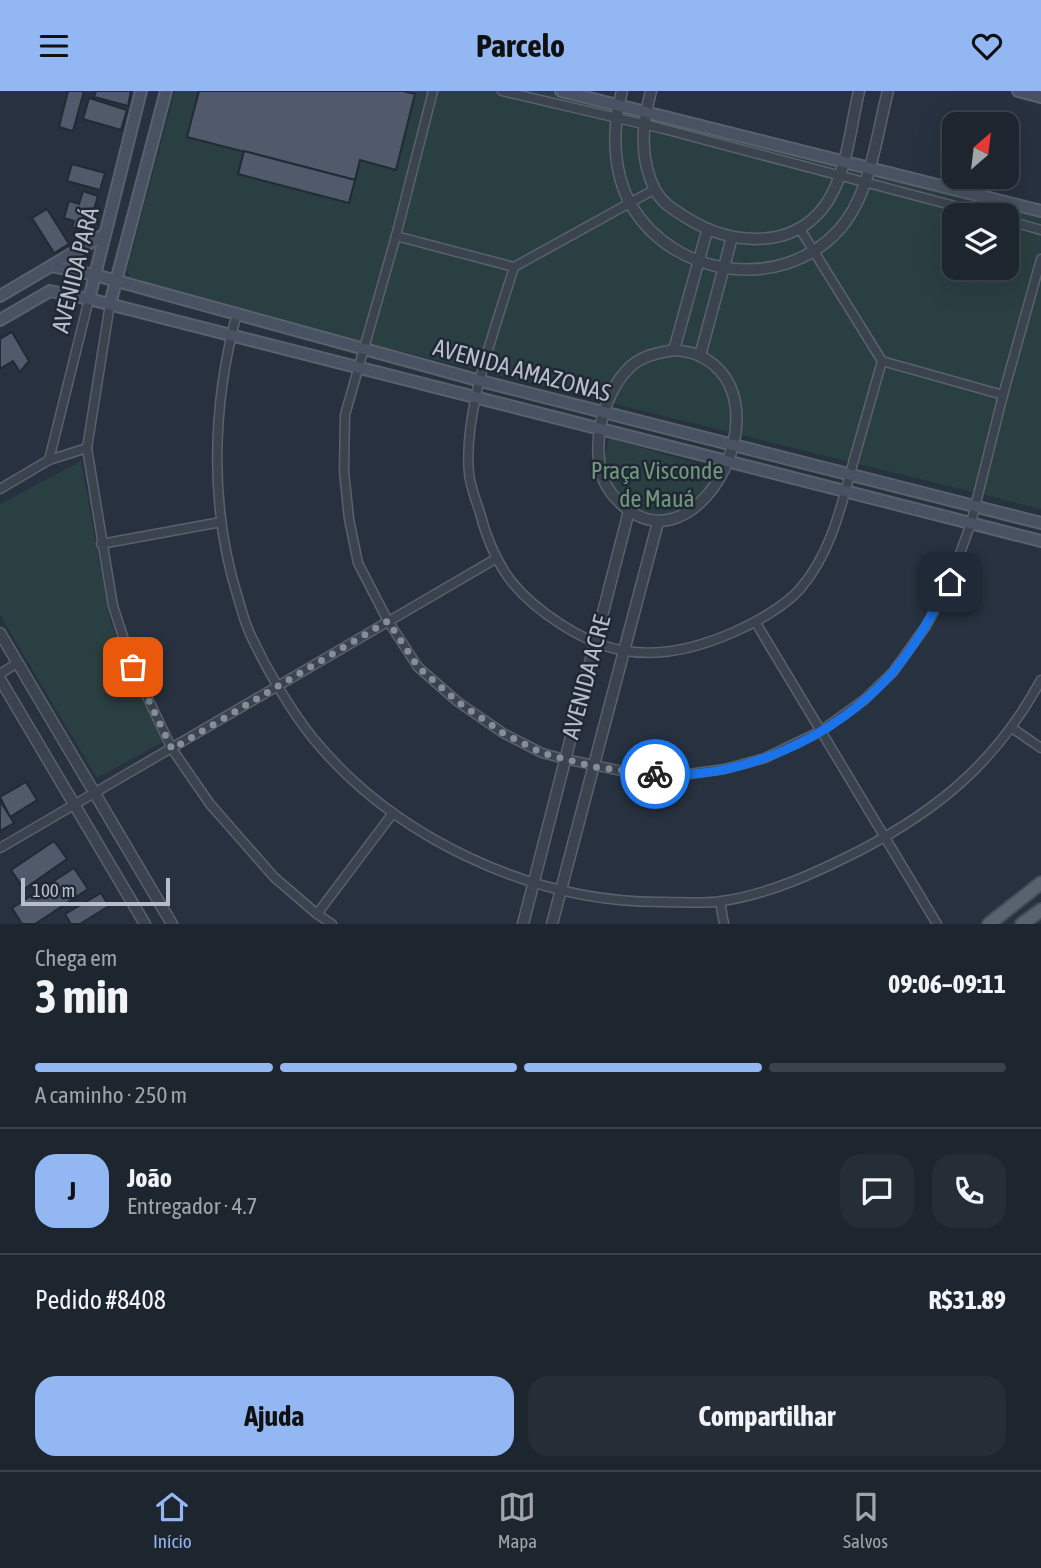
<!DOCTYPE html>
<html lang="pt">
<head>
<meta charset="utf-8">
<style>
  body { margin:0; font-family:"Asap Condensed",sans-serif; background:#252d37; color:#f1f3f6; height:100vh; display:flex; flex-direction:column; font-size:26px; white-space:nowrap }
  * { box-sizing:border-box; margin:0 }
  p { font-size:23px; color:#a0a5aa }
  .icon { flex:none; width:38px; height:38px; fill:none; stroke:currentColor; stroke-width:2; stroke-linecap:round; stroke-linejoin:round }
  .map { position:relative; height:833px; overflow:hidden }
  .details { display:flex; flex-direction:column; background:#1d252f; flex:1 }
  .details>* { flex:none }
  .needle { width:46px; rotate:28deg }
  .controls { position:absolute; left:942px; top:21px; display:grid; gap:14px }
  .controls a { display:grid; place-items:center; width:77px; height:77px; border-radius:14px; background:#1d252f; box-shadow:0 7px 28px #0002,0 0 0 2px #3b424b; font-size:35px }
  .scale { position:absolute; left:21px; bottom:18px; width:149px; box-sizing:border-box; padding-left:7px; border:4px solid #b7bec9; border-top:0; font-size:19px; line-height:24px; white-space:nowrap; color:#b7bec9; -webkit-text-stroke:5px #1f2834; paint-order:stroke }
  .pin { position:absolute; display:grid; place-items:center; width:60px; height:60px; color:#fff; margin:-30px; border-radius:14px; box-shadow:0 4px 10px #0006 }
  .courier { position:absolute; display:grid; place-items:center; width:70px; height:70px; margin:-35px; border:5px solid #1a73e8; border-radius:50%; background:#fff; color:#222; box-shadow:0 2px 9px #0007 }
  .overview em { font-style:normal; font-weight:700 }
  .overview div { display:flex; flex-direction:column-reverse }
  .overview { display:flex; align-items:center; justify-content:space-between; height:119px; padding:0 35px }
  h1 { font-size:46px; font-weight:700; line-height:52px }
  .bar { display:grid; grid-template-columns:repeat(4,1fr); gap:10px 7px; align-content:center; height:84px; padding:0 35px }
  .bar i { height:9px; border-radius:5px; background:#3b424b }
  .bar .on { background:#93b7f3 }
  .bar p { grid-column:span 4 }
  .line { display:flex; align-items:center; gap:18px; padding:0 35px; border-top:2px solid #3b424b }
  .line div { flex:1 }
  .round { display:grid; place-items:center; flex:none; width:74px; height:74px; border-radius:21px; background:#252d37 }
  .primary-button { display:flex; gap:14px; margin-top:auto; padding:14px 35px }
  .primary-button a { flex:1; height:80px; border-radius:21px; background:#93b7f3; color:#111; font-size:28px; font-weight:700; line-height:80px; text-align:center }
  .primary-button a+a { background:#252d37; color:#f1f3f6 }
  header { display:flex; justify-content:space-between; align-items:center; height:91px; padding:0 35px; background:#93b7f3; color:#111; font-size:32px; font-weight:700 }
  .dock { display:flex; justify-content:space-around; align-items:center; height:98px; border-top:2px solid #3b424b; background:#1d252f; font-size:19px; color:#a0a5aa }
  .dock a { display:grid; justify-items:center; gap:4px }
  .dock .on { color:#93b7f3 }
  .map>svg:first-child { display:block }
  .green { fill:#2a3f41; fill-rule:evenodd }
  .building { fill:#505a6a; stroke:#222a36; stroke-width:2 }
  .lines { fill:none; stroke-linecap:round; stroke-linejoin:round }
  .minor-casing { stroke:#59616c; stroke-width:11 }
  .tertiary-casing { stroke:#59616c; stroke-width:13 }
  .secondary-casing { stroke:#59616c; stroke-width:14 }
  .primary-casing { stroke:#444c58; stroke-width:16 }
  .minor { stroke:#3b434f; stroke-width:8 }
  .tertiary { stroke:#3b434f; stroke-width:10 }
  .secondary { stroke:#495262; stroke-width:10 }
  .primary { stroke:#59626f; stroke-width:12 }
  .done { stroke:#858d99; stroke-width:7; stroke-dasharray:0 12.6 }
  .route { stroke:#1a73e8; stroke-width:9 }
  .labels { text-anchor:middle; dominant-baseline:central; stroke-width:5; stroke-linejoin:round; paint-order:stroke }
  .street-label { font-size:24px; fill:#b7bec9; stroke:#1f2834 }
  .park-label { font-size:24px; fill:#70997a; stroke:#1f2834 }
</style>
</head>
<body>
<header><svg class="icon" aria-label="menu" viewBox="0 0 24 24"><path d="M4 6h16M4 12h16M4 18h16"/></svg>Parcelo<svg class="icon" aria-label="heart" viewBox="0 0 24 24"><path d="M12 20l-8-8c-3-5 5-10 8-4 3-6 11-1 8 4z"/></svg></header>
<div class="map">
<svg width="1041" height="833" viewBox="0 0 1041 833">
  <rect width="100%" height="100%" fill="#27313f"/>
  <g class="green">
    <path d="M175,0H569L1041,121V418L238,220L130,187L127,179ZM954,124H1006V177H954Z"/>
    <path d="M609,347L718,379C702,415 659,444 624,410C617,403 608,395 605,385C602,372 606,360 609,347Z"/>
    <path d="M81,370L106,508L110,514L107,515L111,533L163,651L97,687L0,524V413Z"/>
  </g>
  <g class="building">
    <path d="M68,0H84L73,40L59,36Z"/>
    <path d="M96,0H131L128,15L94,6Z"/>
    <path d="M199,0H403L415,3L396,79L360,69L355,89L187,46Z"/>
    <path d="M89,7L127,19L121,39L83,28Z"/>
    <path d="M244,60L355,89L349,112L238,83Z"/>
    <path d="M72,73L105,82L100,99L67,90Z"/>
    <path d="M83,100L98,105L87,141L72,136L74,130L64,127L69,110L79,113Z"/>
    <path d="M47,118L69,153L54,162L32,127Z"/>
    <path d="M12,241L29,270L20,281L13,270L0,278V248Z"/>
    <path d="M26,691L37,709L10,726L0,706Z"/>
    <path d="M0,710L14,732L0,740Z"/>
    <path d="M54,750L67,768L24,798L11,779Z"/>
    <path d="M74,777L88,798L35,833H22L12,817Z"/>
    <path d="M101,802L109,815L80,833H71L65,823Z"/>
  </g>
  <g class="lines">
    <defs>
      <g id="minor">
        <path d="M433,0L396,145L345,324L344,380L349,428L358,472L388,530L418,576L458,611L503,642L542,662L565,668L627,681L674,685L725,678L765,667L821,640L864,609L893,581L926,535L950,490L971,432L1003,304L1041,168"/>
        <path d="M502,0L660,37L989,124"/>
        <path d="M1006,129L1041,139"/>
        <path d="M800,138L882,270"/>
        <path d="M396,145L514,176C496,236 463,320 469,382C470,395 476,409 480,422C486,445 496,470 511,490C535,520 583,552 621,559C659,567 700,556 734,541C755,532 785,515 800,498C831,462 841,416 853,372C863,338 872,304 882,270L1003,304"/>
        <path d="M514,176L655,98"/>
        <path d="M110,213L87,357L113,515L133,576L172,658L210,713L274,786L317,823L332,833"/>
        <path d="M237,222C212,315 209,415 238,507C242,520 245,533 251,545C266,577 289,617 312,646C394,747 533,812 663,811C682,811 704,813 722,810C770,803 815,782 857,761C939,719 997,670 1041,589"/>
        <path d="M49,369L89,208"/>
        <path d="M0,398L49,369L87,357"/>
        <path d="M101,453L221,431"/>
        <path d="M756,532L937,833"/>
        <path d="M0,583L17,572"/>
        <path d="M1012,637L1041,657"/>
        <path d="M0,757L497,467"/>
        <path d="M720,811L724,833"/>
        <path d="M317,823L393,722"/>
      </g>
      <g id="tertiary">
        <path d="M622,0C612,37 612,80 631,114C673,186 780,202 838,140C871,104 876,45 888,0"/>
        <path d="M651,0C642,34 639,67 655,99C663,113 674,119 687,127C728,153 789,160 823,117C847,86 850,38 859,0"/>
        <path d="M674,259C683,260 693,261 700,265C792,309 690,499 612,403C586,371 600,304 630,276C643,264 658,262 674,259Z"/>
        <path d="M674,259L707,140"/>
        <path d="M700,265L732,146"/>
        <path d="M0,542L172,833"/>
        <path d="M0,588L145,833"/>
        <path d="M523,833L629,420"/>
        <path d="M552,833L658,431"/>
      </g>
      <g id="secondary">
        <path d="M561,0L1041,120"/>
        <path d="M1018,0L1041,6"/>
        <path d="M51,175L105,143"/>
        <path d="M0,205L51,175L95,184L481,290L1041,432"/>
        <path d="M89,208L141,0"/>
        <path d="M110,213L166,0"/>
        <path d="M0,229L50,200L89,208L1041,450"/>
      </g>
      <g id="primary">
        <path d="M989,833L1041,792"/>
        <path d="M1022,833L1041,819"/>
      </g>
    </defs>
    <use href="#minor" class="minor-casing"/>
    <use href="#tertiary" class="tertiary-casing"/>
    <use href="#secondary" class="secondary-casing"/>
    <use href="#primary" class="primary-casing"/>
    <use href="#minor" class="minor"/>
    <use href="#tertiary" class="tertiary"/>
    <use href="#secondary" class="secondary"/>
    <use href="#primary" class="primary"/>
  </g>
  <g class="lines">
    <path class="done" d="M133,576L172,658L388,530L418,576L458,611L503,642L542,662L565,668L594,676L655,683"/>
    <path class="route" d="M655,683C741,690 836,646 893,581C916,554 933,522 950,491"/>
  </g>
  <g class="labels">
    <g class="street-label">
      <text transform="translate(75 179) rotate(-76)">AVENIDA PARÁ</text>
      <text transform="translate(522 279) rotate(15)">AVENIDA AMAZONAS</text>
      <text transform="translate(586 586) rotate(-75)">AVENIDA ACRE</text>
    </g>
    <g class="park-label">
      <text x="657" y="379">Praça Visconde<tspan x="657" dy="28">de Mauá</tspan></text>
    </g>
  </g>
</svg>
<div class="controls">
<a><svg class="needle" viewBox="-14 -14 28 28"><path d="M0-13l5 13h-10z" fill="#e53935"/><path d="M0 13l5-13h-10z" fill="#a0a5aa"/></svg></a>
<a><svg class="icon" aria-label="layers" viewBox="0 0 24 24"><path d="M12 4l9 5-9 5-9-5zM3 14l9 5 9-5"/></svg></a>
</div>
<div class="scale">100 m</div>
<div class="pin" style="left:133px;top:576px;background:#ea580c"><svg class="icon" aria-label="bag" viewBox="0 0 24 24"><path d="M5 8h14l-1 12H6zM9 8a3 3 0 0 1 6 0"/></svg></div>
<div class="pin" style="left:950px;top:491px;background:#1f2937"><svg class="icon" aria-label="home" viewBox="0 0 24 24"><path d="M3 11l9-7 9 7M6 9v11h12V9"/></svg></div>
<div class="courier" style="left:655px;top:683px"><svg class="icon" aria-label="bike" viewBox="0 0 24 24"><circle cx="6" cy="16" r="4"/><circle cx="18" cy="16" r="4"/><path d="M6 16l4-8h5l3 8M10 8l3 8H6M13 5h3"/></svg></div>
</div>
<section class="details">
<div class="overview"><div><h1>3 min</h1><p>Chega em</p></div><em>09:06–09:11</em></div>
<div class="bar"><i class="on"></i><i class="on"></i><i class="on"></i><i></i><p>A caminho · 250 m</p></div>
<div class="line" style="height:126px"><b class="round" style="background:#93b7f3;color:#111">J</b><div><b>João</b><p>Entregador · 4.7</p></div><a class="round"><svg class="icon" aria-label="chat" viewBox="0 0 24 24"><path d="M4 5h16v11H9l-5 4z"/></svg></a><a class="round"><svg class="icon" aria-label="phone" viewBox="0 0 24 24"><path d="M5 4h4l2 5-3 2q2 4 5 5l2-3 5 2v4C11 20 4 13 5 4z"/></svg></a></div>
<div class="line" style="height:91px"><div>Pedido #8408</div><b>R$31.89</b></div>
<div class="primary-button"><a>Ajuda</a><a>Compartilhar</a></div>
</section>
<nav class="dock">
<a class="on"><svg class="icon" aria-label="home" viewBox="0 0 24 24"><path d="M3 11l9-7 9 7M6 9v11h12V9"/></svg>Início</a>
<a><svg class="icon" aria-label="map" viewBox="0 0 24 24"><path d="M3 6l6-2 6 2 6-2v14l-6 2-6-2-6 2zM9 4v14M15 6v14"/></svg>Mapa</a>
<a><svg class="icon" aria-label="saved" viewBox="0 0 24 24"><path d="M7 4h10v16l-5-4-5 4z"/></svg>Salvos</a>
</nav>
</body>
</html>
